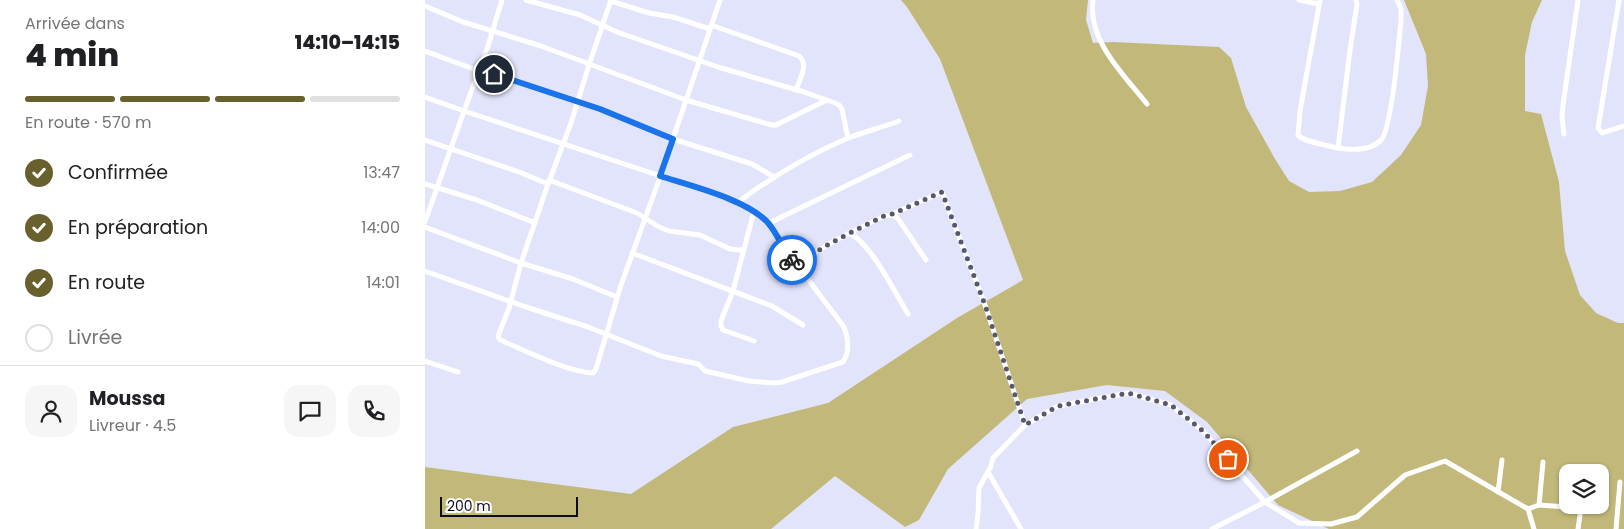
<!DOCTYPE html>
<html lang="fr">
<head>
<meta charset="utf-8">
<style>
  body { margin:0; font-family:Poppins,sans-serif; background:#f6f6f6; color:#202124; height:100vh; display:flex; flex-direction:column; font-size:19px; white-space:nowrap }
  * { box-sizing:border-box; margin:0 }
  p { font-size:16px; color:#757577 }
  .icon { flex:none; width:28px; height:28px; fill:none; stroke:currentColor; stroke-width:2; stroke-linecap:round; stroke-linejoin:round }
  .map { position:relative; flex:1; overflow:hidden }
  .drawer { display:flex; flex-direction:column; background:#fff; width:425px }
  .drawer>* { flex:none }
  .fabs { position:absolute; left:1134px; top:464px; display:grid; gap:10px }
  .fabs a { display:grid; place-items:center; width:50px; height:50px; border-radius:10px; background:#fff; box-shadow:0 1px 4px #0004; font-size:25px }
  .scale { position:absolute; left:15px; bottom:12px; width:138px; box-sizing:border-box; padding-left:5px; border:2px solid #0c0c1f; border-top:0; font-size:14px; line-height:18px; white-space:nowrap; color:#0c0c1f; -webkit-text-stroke:4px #fff; paint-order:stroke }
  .pin { position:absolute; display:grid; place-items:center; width:42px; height:42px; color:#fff; margin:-21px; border:2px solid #fff; border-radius:50%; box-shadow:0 1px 5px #0007 }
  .courier { position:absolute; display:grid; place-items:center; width:50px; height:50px; margin:-25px; border:4px solid #1a73e8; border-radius:50%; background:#fff; color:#222; box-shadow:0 1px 6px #0007 }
  .summary em { font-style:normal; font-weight:800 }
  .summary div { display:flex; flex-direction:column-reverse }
  .summary { display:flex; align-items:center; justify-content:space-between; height:85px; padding:0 25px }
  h1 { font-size:32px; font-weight:800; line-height:38px }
  .bar { display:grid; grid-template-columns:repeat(4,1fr); gap:8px 5px; align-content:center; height:60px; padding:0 25px }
  .bar i { height:6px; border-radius:4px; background:#e0e0e0 }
  .bar .active { background:#68602d }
  .bar p { grid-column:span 4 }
  .line { display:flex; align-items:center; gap:12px; padding:0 25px; border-top:1px solid #e0e0e0 }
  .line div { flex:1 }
  .round { display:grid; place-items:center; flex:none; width:52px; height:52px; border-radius:15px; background:#f6f6f6 }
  ol { padding:0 25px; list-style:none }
  li { display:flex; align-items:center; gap:15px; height:55px }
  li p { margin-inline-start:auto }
  li .icon { padding:5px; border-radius:50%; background:#68602d; color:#fff; stroke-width:4 }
  li:last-child { color:#757577 }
  li i { width:28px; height:28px; border:2px solid #e0e0e0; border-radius:50% }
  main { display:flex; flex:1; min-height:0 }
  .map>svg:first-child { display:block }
  .green { fill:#c1b879; fill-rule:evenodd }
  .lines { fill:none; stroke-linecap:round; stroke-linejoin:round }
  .minor { stroke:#fff; stroke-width:5 }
  .done { stroke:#57586c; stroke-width:5; stroke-dasharray:0 9 }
  .route { stroke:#1a73e8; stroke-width:6 }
</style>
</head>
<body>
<main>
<section class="drawer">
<div class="summary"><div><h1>4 min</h1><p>Arrivée dans</p></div><em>14:10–14:15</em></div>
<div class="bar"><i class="active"></i><i class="active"></i><i class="active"></i><i></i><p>En route · 570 m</p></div>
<ol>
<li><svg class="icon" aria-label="check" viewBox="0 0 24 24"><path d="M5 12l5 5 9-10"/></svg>Confirmée<p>13:47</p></li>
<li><svg class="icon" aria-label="check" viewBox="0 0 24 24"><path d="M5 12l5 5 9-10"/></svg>En préparation<p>14:00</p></li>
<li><svg class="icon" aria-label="check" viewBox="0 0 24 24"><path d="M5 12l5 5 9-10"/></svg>En route<p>14:01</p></li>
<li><i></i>Livrée</li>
</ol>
<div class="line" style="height:90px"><a class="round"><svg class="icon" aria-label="person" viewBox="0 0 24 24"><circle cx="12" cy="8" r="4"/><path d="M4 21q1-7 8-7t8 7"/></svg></a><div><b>Moussa</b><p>Livreur · 4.5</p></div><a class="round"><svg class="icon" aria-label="chat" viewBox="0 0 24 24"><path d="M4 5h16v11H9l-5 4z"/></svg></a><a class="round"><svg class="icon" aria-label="phone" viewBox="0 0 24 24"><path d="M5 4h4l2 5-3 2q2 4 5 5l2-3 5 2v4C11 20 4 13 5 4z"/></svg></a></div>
</section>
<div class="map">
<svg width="1199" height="529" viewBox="0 0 1199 529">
  <rect width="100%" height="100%" fill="#e2e4fb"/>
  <path class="green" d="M476,0H663L661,20L668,43L688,42L794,47L806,58L821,107L850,159L864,181L884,192L915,191L947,182L976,155L996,125L1003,86L1001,54L979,0H1117L1107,22L1100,55V111L1116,114L1134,182L1140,251L1155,295L1171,313L1193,323H1199V529H904L853,505L782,422L740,391L682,385L602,399L523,469L494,520L480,527L410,476L346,529H0V467L206,494L308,427L403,403L532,318L598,280L515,59L482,7ZM1142,472H1175V505H1142Z"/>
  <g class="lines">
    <g class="minor">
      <path d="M101,0L155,15L192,32L293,67L379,92L410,103L414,105L417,109L423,138"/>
      <path d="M186,0L164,65L146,123L123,184L96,263L84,308L73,336L75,340C100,350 142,372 168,373L171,369L195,288L235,177L295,0"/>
      <path d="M668,0C662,40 699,75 722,104"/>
      <path d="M874,0L894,4"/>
      <path d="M895,0L875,111L873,135C879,142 902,145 912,148C925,150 946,151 956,140C967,129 974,41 976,20V9L972,0"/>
      <path d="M1194,0L1173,128L1177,133L1199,126"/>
      <path d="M186,1L224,13L248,17L285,29"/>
      <path d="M0,6L38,22L116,46L261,100L346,125H351L402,100"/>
      <path d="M286,25L374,56C384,64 375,79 371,90"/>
      <path d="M0,51L54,71L69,74L175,109L248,139L327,164L349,177"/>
      <path d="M0,97L39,111L0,222"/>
      <path d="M1139,134L1137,117L1138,105L1153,0"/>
      <path d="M0,140L94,172L123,184"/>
      <path d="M913,148L925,50L932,4L931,0"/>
      <path d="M124,180L212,213L234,227L244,231L275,235L305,249L314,250L319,249"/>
      <path d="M0,184L52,200L110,223"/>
      <path d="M313,202C347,177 383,155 423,138C440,132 457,127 474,121"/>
      <path d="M466,215L471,217L474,220L501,260"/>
      <path d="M344,223L485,155"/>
      <path d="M0,227L96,263L148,279L192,297"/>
      <path d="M425,233C448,247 469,291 483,314"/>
      <path d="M207,253L347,306L378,325"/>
      <path d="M371,266C397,245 429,231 459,216L465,215L517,192L560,305L600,425L568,458L566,466L554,488L553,514L551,529"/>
      <path d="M0,271L98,306L163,327L236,356L273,364L280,371L324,381L349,383L357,382L418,362C425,352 423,338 419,327L382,278L363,256L351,233L344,223L329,211L313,202L269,187L39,111L62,49L77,0"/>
      <path d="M329,341L298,330L296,326V321L308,291L329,211"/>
      <path d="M0,361L33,372"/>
      <path d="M600,425L633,406L703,393L746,405L778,431L840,502L874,523L906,524L932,517L980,475L1020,461L1103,509L1109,529"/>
      <path d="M563,472L596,529"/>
      <path d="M1073,492L1077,460"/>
      <path d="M1114,505L1156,508L1153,529"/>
      <path d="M1103,509L1114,505L1118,462"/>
      <path d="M787,529L840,502L932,451"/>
      <path d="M1191,529L1195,482"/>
    </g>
  </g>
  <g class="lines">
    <path class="done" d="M367,260L371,266C398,245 429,231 459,216L465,215L517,192L560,305L600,425L633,406L703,393L746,405L778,431L803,459"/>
    <path class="route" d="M69,74L175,109L248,139L235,176C266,186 324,200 344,224C353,235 358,249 367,260"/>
  </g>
</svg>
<div class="fabs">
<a><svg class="icon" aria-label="layers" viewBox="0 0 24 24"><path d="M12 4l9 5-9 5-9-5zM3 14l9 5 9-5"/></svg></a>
</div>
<div class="scale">200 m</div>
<div class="pin" style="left:803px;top:459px;background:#ea580c"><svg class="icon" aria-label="bag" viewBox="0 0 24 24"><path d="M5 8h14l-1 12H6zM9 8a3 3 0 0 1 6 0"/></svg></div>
<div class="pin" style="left:69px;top:74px;background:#1f2937"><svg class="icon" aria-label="home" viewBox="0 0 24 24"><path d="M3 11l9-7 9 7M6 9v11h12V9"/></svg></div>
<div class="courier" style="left:367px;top:260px"><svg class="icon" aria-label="bike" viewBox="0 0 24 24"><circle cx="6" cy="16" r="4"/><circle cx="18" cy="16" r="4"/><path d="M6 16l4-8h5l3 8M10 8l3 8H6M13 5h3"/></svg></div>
</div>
</main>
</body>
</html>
